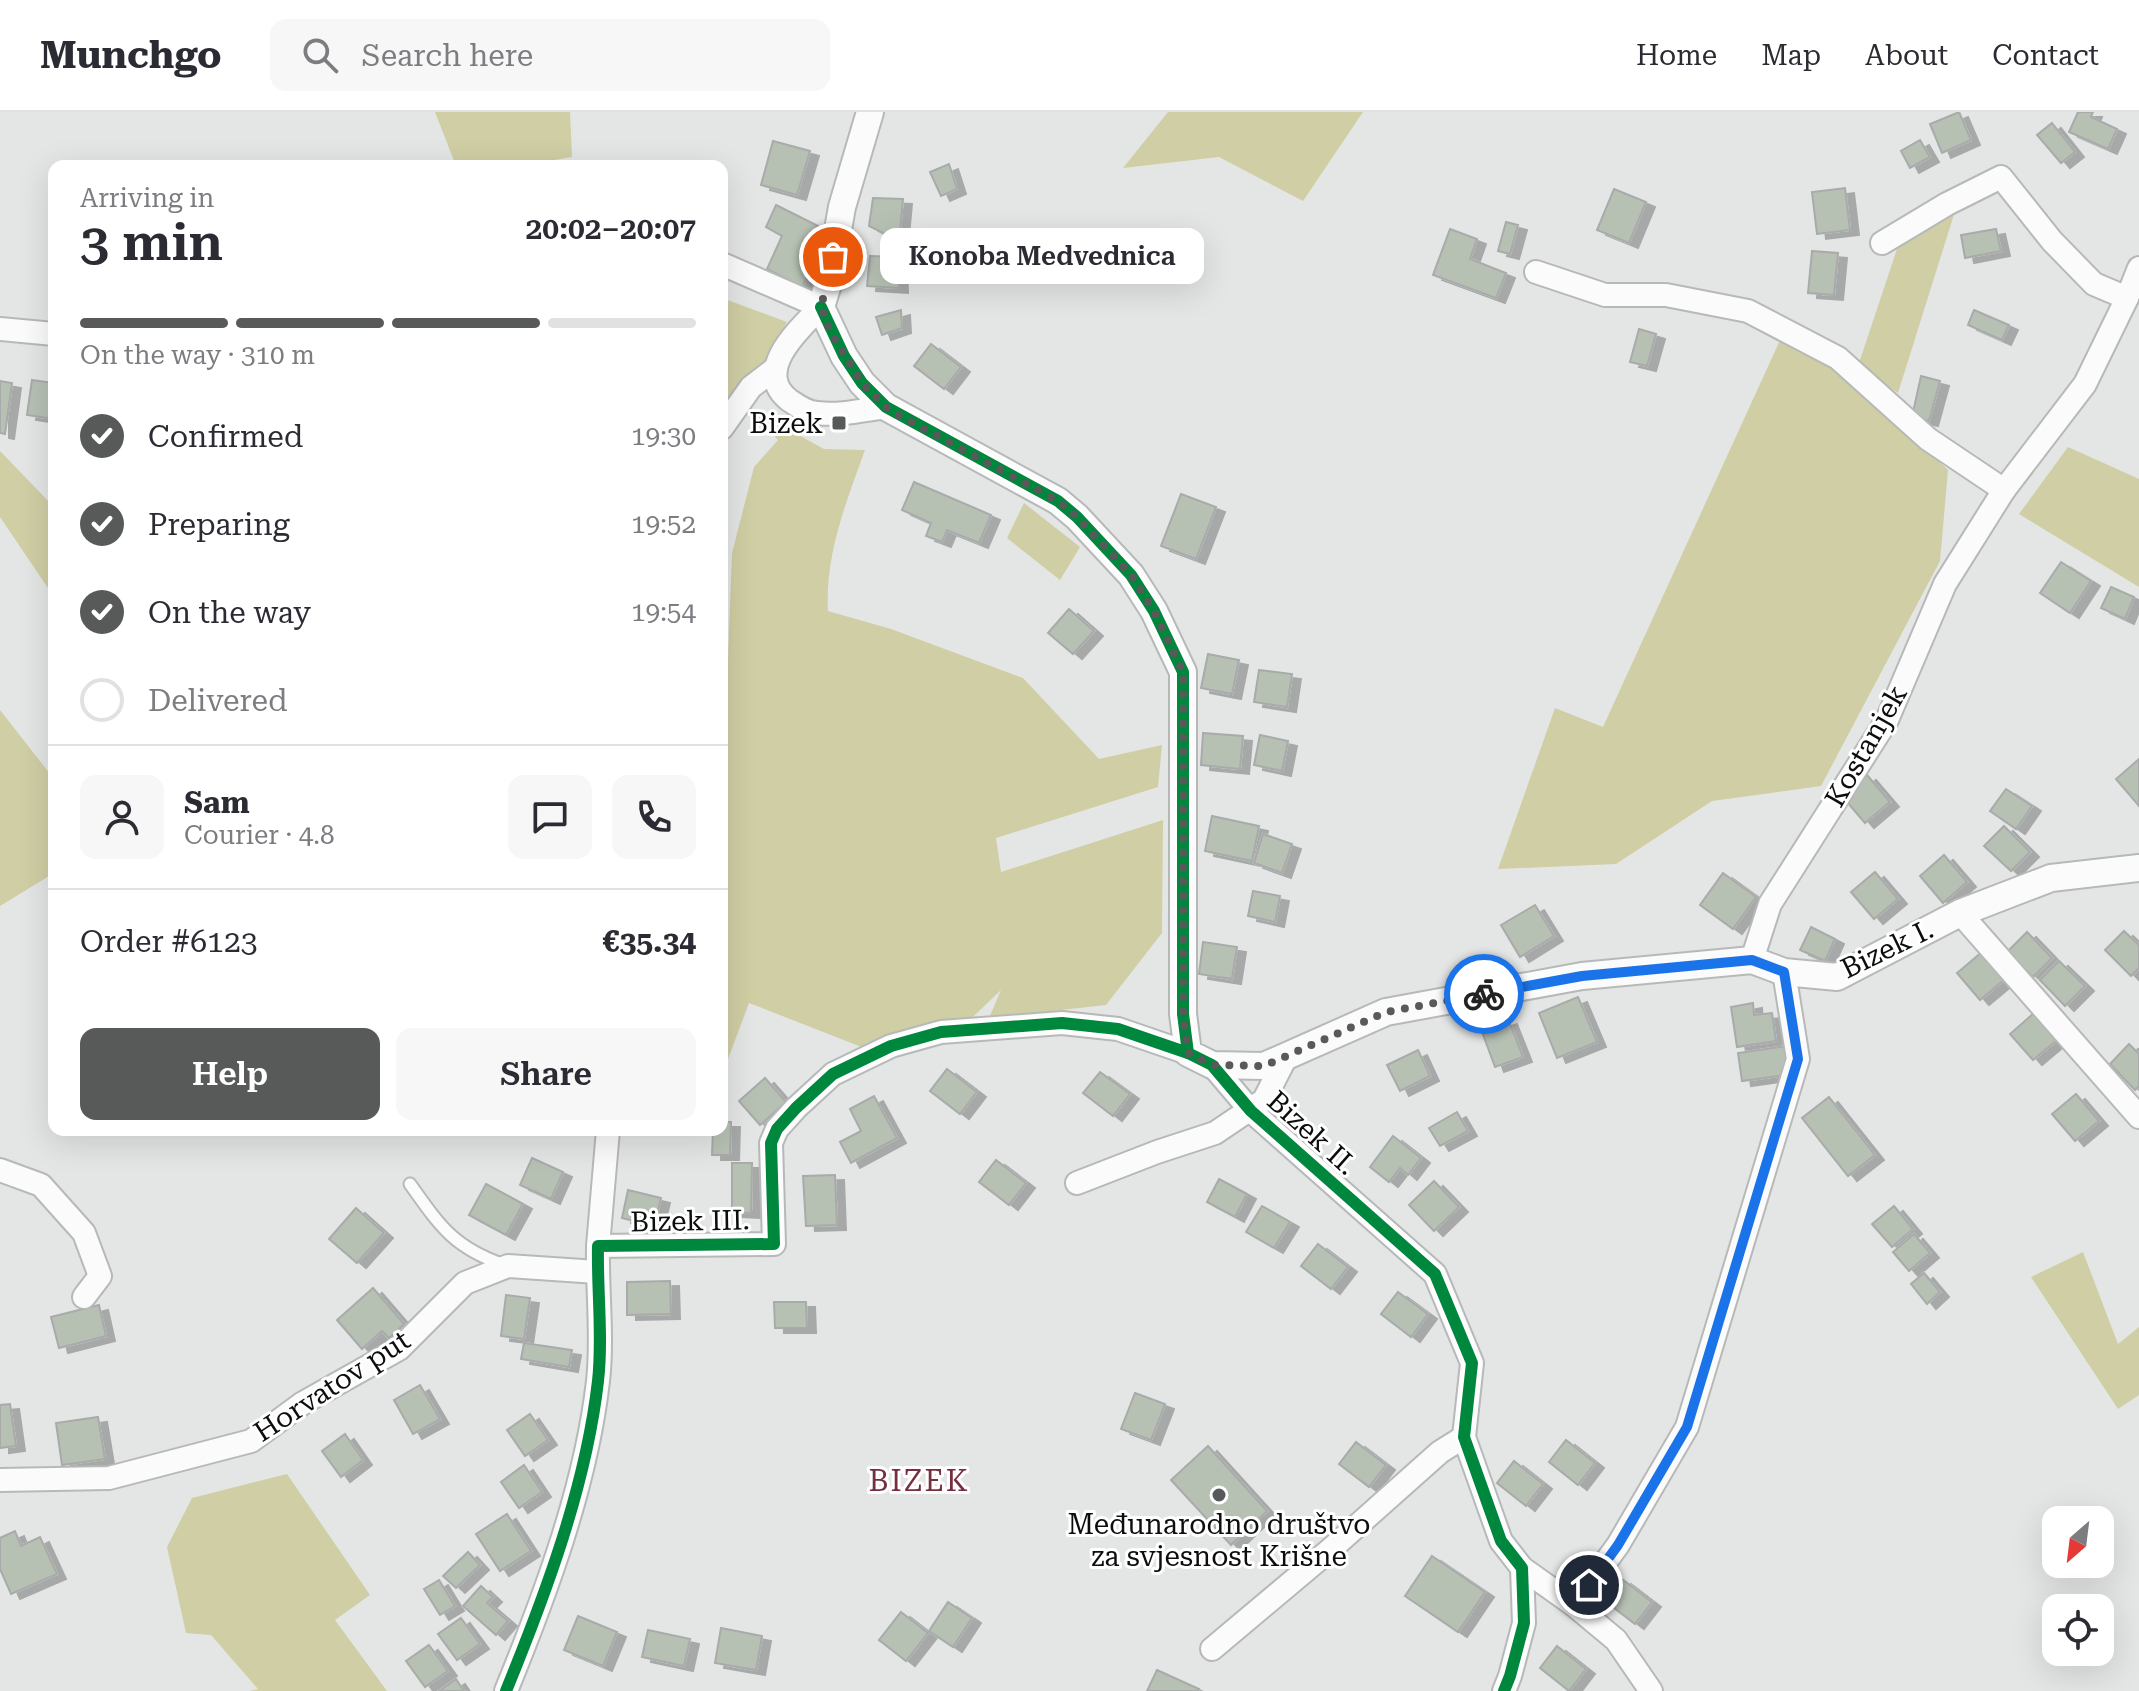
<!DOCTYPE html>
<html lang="en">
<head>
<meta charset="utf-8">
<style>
  body { margin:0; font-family:"Roboto Serif",serif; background:#f7f7f7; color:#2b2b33; height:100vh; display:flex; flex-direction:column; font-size:30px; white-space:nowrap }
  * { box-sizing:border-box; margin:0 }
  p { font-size:26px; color:#7c7c81 }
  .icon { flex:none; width:44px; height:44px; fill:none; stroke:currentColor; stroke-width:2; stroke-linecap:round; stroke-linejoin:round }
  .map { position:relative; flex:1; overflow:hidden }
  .panel { position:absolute; left:48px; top:48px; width:680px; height:976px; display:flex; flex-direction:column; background:#fff; border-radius:16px; box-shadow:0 8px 32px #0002 }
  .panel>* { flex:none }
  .needle { width:52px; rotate:208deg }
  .controls { position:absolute; left:2042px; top:1394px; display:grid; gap:16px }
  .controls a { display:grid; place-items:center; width:72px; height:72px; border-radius:16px; background:#fff; box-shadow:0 8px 32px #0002; font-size:40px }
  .pin { position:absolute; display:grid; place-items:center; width:68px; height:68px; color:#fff; margin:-34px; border:4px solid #fff; border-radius:50%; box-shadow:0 2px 8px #0007 }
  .courier { position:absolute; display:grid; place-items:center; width:80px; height:80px; margin:-40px; border:6px solid #1a73e8; border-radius:50%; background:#fff; color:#222; box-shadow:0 2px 10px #0007 }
  .bubble { position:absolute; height:56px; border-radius:16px; background:#fff; box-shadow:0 8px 32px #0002; font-size:26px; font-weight:600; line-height:56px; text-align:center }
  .headline em { font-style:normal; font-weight:600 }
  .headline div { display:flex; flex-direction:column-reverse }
  .headline { display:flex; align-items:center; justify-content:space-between; height:136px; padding:0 32px }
  h1 { font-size:52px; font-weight:600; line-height:60px }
  .bar { display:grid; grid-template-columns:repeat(4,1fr); gap:12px 8px; align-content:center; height:96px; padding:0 32px }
  .bar i { height:10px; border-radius:6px; background:#e1e1e2 }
  .bar .selected { background:#585959 }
  .bar p { grid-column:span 4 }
  .line { display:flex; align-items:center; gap:20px; padding:0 32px; border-top:2px solid #e1e1e2 }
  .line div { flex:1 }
  .round { display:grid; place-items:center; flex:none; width:84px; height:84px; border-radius:16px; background:#f7f7f7 }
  ol { padding:0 32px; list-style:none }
  li { display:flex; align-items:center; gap:24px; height:88px }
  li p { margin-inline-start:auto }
  li .icon { padding:8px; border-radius:50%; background:#585959; color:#fff; stroke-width:4 }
  li:last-child { color:#7c7c81 }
  li i { width:44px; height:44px; border:4px solid #e1e1e2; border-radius:50% }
  .button { display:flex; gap:16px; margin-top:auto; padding:16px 32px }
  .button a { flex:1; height:92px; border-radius:16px; background:#585959; color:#fff; font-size:32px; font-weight:600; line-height:92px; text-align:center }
  .button a+a { background:#f7f7f7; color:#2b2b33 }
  header { display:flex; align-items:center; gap:48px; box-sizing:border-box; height:112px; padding:0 40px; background:#fff; border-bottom:2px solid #e1e1e2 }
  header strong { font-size:38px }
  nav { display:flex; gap:44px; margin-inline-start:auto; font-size:28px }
  .search { width:560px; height:72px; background:#f7f7f7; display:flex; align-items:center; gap:20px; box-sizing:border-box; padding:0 28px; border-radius:16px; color:#7c7c81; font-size:30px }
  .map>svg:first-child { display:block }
  .green { fill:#d0cea4 }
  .building { fill:#b6c1b4; stroke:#a9aaaa; stroke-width:2; filter:url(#shadow) }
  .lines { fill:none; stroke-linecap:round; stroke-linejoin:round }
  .service-casing { stroke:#b7b9b8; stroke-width:15 }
  .minor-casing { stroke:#b7b9b8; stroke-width:26 }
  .tertiary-casing { stroke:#b7b9b8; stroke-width:30 }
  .service { stroke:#fbfbfb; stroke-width:11 }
  .minor { stroke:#fbfbfb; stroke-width:22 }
  .tertiary { stroke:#fbfbfb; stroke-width:26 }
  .cycleway-casing { stroke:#fff; stroke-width:17 }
  .cycleway { stroke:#00873e; stroke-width:12 }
  .done { stroke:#585959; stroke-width:8; stroke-dasharray:0 14.4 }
  .route { stroke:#1a73e8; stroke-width:10 }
  .poi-dot { fill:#585959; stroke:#fff; stroke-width:3 }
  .labels { text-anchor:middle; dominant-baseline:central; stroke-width:6; stroke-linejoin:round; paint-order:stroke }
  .poi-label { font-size:28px; fill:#0c0d0d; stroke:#fff; text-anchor:end }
  .street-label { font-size:28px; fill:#0c0d0d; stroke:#fff }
  .neighbourhood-label { font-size:30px; letter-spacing:2px; fill:#752f3f; stroke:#fff }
</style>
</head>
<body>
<header>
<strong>Munchgo</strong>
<div class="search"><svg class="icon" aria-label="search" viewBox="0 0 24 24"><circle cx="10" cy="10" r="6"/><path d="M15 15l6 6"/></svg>Search here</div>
<nav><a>Home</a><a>Map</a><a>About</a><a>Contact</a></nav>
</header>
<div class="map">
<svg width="2139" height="1579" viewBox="0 0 2139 1579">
  <defs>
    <filter id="shadow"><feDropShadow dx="9" dy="5" stdDeviation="0" flood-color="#0004"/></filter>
  </defs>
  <rect width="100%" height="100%" fill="#e4e6e5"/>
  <g class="green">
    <path d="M435,0H570L572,45L520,54H456Z"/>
    <path d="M1168,0H1363L1303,89L1219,45L1123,56Z"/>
    <path d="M1956,96L1898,281L1858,254L1897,137Z"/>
    <path d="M722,186L787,210L722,329Z"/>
    <path d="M1782,224L1839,257L1948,358L1940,449L1821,674L1712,689L1616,752L1498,757L1555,596L1603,615Z"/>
    <path d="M750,296L824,337L865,338C846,391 825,442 828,499L891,517L1023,566L1099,647L1162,633L1158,675L996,726L1001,760L1163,708L1162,821L1106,893L989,906L1001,878L956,921L877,941L749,891L722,963V706L732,441L754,355L778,328Z"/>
    <path d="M2068,335L2139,367V475L2019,402Z"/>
    <path d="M0,339L54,395V485L0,405Z"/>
    <path d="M1024,391L1080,435L1060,468L1007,426Z"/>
    <path d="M0,598L54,667V761L0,794Z"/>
    <path d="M2083,1140L2118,1232L2139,1215V1283L2118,1297L2031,1165Z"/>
    <path d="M287,1362L370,1483L335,1508L387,1579H249L258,1577L211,1523L186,1521L167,1435L192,1386Z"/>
  </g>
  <g class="building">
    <path d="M1959,0L1971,28L1942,41L1930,12Z"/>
    <path d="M2078,0H2093L2091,5L2117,17L2108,37L2069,20Z"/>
    <path d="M2052,11L2075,40L2061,51L2037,23Z"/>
    <path d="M1920,28L1930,45L1910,56L1901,39Z"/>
    <path d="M773,29L810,39L797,83L761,73Z"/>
    <path d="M949,52L957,77L941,84L930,60Z"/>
    <path d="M1845,76L1850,118L1817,122L1812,80Z"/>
    <path d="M1614,77L1646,90L1629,131L1597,118Z"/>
    <path d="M873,86L903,87L899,129L869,114Z"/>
    <path d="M776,93L830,120L802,175L767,157L782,124L766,115Z"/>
    <path d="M1506,110L1518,113L1510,142L1498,139Z"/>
    <path d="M1450,117L1477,127L1470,147L1506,161L1496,186L1433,163Z"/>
    <path d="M1996,117L2001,139L1965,146L1961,123Z"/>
    <path d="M1812,139L1838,141L1834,183L1808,181Z"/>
    <path d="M870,144L898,145L899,176L867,174Z"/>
    <path d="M901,198L902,216L882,223L876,205Z"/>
    <path d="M1974,198L2009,213L2002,228L1968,213Z"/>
    <path d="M1639,217L1656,222L1647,254L1630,250Z"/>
    <path d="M931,232L961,255L944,277L914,254Z"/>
    <path d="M1921,264L1940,269L1929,309L1912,305Z"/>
    <path d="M32,268L54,271V307L27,303Z"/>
    <path d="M0,269L12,271L5,322L0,321Z"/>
    <path d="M914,370L991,403L979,431L947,418L942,430L926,424L931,411L902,398Z"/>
    <path d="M1181,382L1216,395L1196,447L1161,434Z"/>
    <path d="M2061,450L2091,469L2070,501L2040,481Z"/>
    <path d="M2111,475L2134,485L2125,507L2101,496Z"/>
    <path d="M1069,497L1094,519L1073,542L1048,521Z"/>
    <path d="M1208,542L1239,548L1232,582L1201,576Z"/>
    <path d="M1259,558L1292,562L1287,595L1254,590Z"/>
    <path d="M1203,621L1243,624L1240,657L1201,653Z"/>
    <path d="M1260,623L1288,629L1282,659L1254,653Z"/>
    <path d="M2139,647V694L2116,667Z"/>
    <path d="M1867,663L1890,690L1865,711L1842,684Z"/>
    <path d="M2006,677L2032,694L2016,717L1990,699Z"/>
    <path d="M1212,704L1259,714L1252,749L1205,739Z"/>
    <path d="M2004,714L2030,740L2011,759L1984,734Z"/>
    <path d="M1263,722L1292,732L1282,761L1254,751Z"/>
    <path d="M1944,743L1967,770L1943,791L1920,764Z"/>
    <path d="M1875,760L1898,787L1874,807L1851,780Z"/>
    <path d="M1723,761L1756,785L1733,817L1700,793Z"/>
    <path d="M1253,779L1280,784L1275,810L1248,804Z"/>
    <path d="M1535,793L1554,824L1520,845L1501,813Z"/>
    <path d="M1811,815L1835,827L1825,849L1800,838Z"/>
    <path d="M2124,819L2139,833V856L2131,864L2105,838Z"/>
    <path d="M2027,820L2052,846L2033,865L2007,840Z"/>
    <path d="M1203,830L1237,835L1232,867L1199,862Z"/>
    <path d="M1982,840L2004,868L1980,888L1957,861Z"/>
    <path d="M2059,849L2085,874L2065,894L2040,868Z"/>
    <path d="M1578,885L1597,930L1557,946L1539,901Z"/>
    <path d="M1753,891L1754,903L1772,901L1776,929L1737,935L1731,895Z"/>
    <path d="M2034,901L2057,928L2033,948L2010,922Z"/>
    <path d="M1508,907L1523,945L1495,955L1481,917Z"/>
    <path d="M2129,932L2139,942V974L2135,978L2110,952Z"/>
    <path d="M1787,934L1792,962L1742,969L1738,941Z"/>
    <path d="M1418,938L1430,964L1400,979L1387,953Z"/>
    <path d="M947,957L977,980L960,1002L930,979Z"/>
    <path d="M1100,960L1130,982L1113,1004L1083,981Z"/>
    <path d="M765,966L786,990L760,1013L739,989Z"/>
    <path d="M2076,982L2099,1009L2075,1029L2052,1002Z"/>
    <path d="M874,984L897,1026L851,1051L840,1030L861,1019L850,997Z"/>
    <path d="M1829,985L1875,1043L1848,1064L1802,1006Z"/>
    <path d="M1457,1000L1468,1019L1440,1034L1429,1016Z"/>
    <path d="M722,1010H731L730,1043H712L713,1018H722Z"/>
    <path d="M1393,1024L1421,1046L1408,1063L1400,1056L1389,1070L1370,1055Z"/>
    <path d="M532,1046L563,1060L551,1087L520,1073Z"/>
    <path d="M996,1048L1026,1071L1009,1093L979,1070Z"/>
    <path d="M732,1051H752L751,1101L732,1100Z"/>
    <path d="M835,1063L837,1113L806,1114L803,1064Z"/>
    <path d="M1219,1067L1247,1082L1235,1105L1207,1090Z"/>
    <path d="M1434,1069L1459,1095L1434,1119L1409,1093Z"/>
    <path d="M486,1072L523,1092L506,1123L469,1103Z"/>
    <path d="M628,1078L661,1086L654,1114L622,1106Z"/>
    <path d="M1262,1094L1290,1110L1274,1136L1246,1120Z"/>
    <path d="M1894,1094L1913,1117L1892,1135L1872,1112Z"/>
    <path d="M356,1096L384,1121L357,1151L329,1127Z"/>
    <path d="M1914,1122L1930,1141L1909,1159L1893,1140Z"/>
    <path d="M1318,1132L1348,1155L1331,1177L1301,1154Z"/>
    <path d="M1924,1161L1940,1180L1927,1192L1911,1172Z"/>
    <path d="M670,1169L671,1202L627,1203V1170Z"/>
    <path d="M373,1176L404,1212L389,1226L382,1219L362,1237L337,1208Z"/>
    <path d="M1398,1180L1428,1202L1411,1225L1381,1202Z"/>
    <path d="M506,1183L530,1186L524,1227L501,1224Z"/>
    <path d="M774,1190H806L807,1216H775Z"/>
    <path d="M99,1193L106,1224L59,1236L51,1205Z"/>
    <path d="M524,1231L572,1238L569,1255L521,1247Z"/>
    <path d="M420,1273L440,1307L413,1322L394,1288Z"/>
    <path d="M1135,1281L1165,1292L1151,1328L1121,1317Z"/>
    <path d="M10,1292L16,1334L0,1336V1293Z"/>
    <path d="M530,1302L548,1328L525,1344L507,1318Z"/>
    <path d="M98,1305L105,1347L62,1353L56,1311Z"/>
    <path d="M345,1322L363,1348L341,1365L322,1339Z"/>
    <path d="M1566,1328L1595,1351L1578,1373L1549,1350Z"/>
    <path d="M1356,1330L1386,1353L1369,1375L1339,1352Z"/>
    <path d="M1208,1334L1267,1399L1231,1433L1171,1368Z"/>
    <path d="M1514,1349L1543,1372L1526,1394L1497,1371Z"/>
    <path d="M524,1353L542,1380L519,1396L501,1370Z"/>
    <path d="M507,1402L531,1439L500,1459L476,1422Z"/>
    <path d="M15,1419L21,1434L40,1425L57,1462L11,1482L0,1457V1426Z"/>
    <path d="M468,1440L480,1453L456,1476L443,1464Z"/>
    <path d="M1432,1444L1485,1480L1458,1520L1405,1484Z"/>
    <path d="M1622,1467L1652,1490L1635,1512L1605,1489Z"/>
    <path d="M439,1468L455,1494L440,1503L424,1477Z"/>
    <path d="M481,1474L493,1485L487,1491L508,1509L496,1523L463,1494Z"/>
    <path d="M948,1490L972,1506L953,1535L929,1519Z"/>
    <path d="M901,1500L928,1521L906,1549L879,1528Z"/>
    <path d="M578,1504L617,1520L603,1554L564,1538Z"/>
    <path d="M461,1506L480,1532L457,1548L438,1522Z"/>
    <path d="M721,1516L762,1524L756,1558L715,1551Z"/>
    <path d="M648,1518L690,1527L684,1554L642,1545Z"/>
    <path d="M429,1533L448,1559L425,1575L406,1549Z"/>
    <path d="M1557,1534L1586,1557L1569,1579L1540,1556Z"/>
    <path d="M1157,1558L1199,1577L1198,1579H1147Z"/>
    <path d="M456,1567L464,1579H439Z"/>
  </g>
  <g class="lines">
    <defs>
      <path id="service" d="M410,1072C440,1114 453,1135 504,1153"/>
      <g id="minor">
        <path d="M1882,131L1947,92L2001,65L2052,129L2094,172L2127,186"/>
        <path d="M722,152L821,195C800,216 752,259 789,288C798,294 806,300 817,301C839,304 864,298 886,295"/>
        <path d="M1536,160L1605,183H1666L1748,199L1838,246L1928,327L2004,378"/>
        <path d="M0,217L54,222"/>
        <path d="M722,316L751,275L776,256"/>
        <path d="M1960,801L2139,1005"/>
        <path d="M1752,848L1770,792L1887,608L1945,472L2004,378L2085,272L2127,186L2139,156"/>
        <path d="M1212,953L1251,999L1435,1162L1472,1251L1464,1325L1501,1429L1522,1456L1524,1511L1510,1564L1504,1579"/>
        <path d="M0,1058L41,1073L84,1121L100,1164L84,1185"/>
        <path d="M1077,1071L1157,1040L1215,1021L1264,988L1286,945"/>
        <path d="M598,1134L608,1018"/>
        <path d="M0,1368L109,1366L251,1329L303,1291L399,1237L465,1171L508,1154L597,1160"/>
        <path d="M1522,1456L1574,1493L1618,1433L1687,1315L1798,947L1784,860"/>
        <path d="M1574,1493L1616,1528L1651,1579"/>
        <path d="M1212,1537L1331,1437L1440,1340L1464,1325"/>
        <path d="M506,1579C546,1481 586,1374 598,1269C603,1225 597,1179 598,1134L774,1132L771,1031L777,1017L796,996L833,962L891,934L941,920L1062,911L1118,917L1188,941"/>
      </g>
      <path id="tertiary" d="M870,0L842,95L829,169L821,195L844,244L862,271L886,295L1058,389L1077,405L1131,463L1154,499L1183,560V902L1188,941L1212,953L1264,954L1386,900L1582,864L1752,848L1784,860L1837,865L1960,801L2051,766L2139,756"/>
    </defs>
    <use href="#service" class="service-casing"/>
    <use href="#minor" class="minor-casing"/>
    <use href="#tertiary" class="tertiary-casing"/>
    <use href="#service" class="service"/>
    <use href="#minor" class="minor"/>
    <use href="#tertiary" class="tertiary"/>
    <defs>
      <g id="cycleway">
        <path d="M821,195L844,244L862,271L886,295L1058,389L1077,405L1131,463L1154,499L1183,560V902L1188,941L1212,953L1251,999L1435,1162L1472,1251L1464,1325L1501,1429L1522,1456L1524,1511L1510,1564L1504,1579"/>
        <path d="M506,1579C546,1481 586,1374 598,1269C603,1225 597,1179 598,1134L774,1132L771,1031L777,1017L796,996L833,962L891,934L941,920L1062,911L1118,917L1188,941"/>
      </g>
    </defs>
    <use href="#cycleway" class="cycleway-casing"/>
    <use href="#cycleway" class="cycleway"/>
  </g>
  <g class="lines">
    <path class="done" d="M833,145L821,195L830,219L862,271L886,295L900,304L1058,389L1077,405L1131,463L1154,499L1183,560V902L1188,941L1212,953L1264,954L1386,900L1484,882"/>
    <path class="route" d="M1484,882L1582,864L1752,848L1784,860L1798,947L1687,1315L1618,1433L1589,1473"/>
  </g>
  <g class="poi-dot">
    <rect x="831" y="303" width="16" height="16" rx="4"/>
    <circle cx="1219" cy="1383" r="8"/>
  </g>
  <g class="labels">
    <g class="poi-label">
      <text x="823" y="311">Bizek</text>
      <text x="1219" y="1412" text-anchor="middle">Međunarodno društvo<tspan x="1219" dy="32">za svjesnost Krišne</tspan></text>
    </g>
    <g class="street-label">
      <text transform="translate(1866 634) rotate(-60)">Kostanjek</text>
      <text transform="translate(1887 837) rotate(-26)">Bizek I.</text>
      <text transform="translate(1312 1021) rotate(42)">Bizek II.</text>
      <text transform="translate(690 1109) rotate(-1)">Bizek III.</text>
      <text transform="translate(332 1274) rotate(-33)">Horvatov put</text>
    </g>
    <g class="neighbourhood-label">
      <text x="919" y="1368">BIZEK</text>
    </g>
  </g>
</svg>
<div class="controls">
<a><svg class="needle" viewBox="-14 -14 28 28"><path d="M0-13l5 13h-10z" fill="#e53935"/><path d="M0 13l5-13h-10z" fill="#7c7c81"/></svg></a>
<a><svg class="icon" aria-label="locate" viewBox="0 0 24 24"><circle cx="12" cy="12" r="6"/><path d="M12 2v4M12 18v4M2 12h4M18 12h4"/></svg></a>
</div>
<div class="pin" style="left:833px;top:145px;background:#ea580c"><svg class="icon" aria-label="bag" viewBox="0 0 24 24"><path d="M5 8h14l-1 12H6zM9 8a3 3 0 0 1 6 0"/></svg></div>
<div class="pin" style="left:1589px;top:1473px;background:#1f2937"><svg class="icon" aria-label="home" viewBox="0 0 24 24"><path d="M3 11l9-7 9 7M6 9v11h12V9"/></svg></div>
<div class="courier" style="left:1484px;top:882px"><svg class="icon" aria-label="bike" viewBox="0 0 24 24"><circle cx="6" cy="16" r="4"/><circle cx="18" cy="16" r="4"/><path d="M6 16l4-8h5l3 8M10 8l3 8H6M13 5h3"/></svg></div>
<div class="bubble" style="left:880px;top:116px;width:324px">Konoba Medvednica</div>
<section class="panel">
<div class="headline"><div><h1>3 min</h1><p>Arriving in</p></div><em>20:02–20:07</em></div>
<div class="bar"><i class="selected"></i><i class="selected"></i><i class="selected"></i><i></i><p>On the way · 310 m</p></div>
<ol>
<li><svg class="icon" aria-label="check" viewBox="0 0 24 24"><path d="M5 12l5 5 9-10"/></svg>Confirmed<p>19:30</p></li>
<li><svg class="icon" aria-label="check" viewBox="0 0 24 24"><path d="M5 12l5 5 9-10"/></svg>Preparing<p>19:52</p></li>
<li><svg class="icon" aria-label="check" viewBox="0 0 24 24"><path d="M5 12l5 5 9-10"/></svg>On the way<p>19:54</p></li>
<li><i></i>Delivered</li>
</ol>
<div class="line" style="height:144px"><a class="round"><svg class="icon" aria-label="person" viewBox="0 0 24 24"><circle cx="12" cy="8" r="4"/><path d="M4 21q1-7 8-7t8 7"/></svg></a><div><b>Sam</b><p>Courier · 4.8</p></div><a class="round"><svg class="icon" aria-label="chat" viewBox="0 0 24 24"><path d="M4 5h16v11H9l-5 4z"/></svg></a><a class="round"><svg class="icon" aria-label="phone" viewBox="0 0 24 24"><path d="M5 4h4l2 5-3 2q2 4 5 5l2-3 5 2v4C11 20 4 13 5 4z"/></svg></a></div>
<div class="line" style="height:104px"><div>Order #6123</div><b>€35.34</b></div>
<div class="button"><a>Help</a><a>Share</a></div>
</section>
</div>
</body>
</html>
